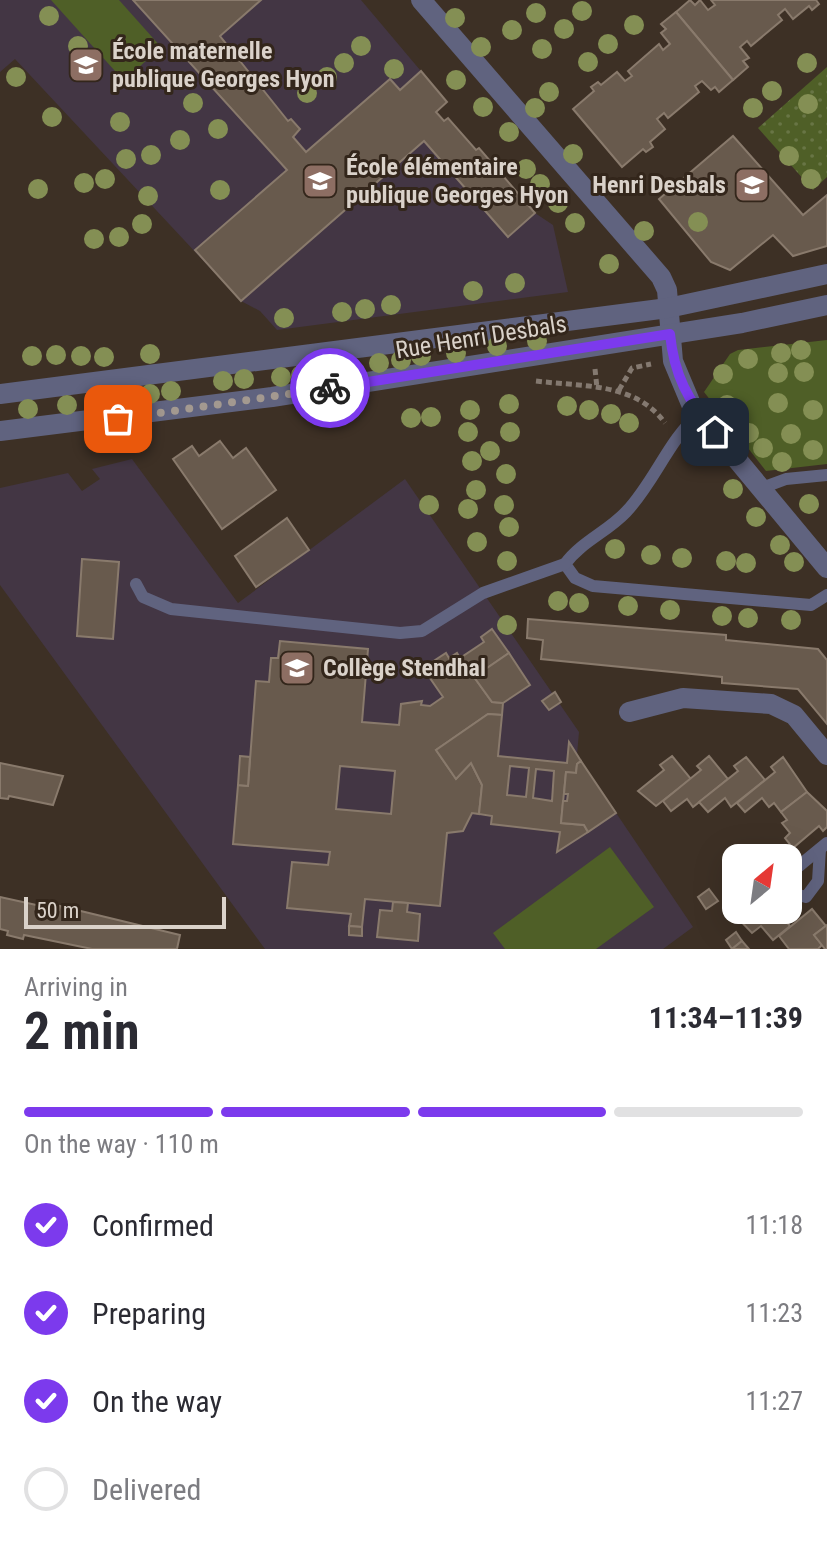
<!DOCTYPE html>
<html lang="en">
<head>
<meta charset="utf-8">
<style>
  body { margin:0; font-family:"Roboto Condensed",sans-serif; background:#f7f7f7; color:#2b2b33; height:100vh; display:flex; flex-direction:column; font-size:30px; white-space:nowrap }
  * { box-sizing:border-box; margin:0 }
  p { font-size:26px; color:#7c7c81 }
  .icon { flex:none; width:44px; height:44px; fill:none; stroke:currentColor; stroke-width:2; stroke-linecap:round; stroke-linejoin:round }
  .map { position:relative; height:949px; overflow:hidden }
  .side { display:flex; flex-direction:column; background:#fff; flex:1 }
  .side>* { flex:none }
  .needle { width:52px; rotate:29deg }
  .fabs { position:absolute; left:722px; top:844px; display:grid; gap:16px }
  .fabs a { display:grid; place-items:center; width:80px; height:80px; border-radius:16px; background:#fff; box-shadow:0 8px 32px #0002; font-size:40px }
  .scale { position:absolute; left:24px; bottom:20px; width:202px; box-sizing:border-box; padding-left:8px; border:4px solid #dad2ca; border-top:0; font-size:22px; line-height:28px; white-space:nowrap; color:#dad2ca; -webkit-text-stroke:6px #33261b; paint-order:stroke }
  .pin { position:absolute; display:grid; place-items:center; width:68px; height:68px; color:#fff; margin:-34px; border-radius:16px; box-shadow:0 4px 12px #0006 }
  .courier { position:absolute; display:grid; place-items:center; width:80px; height:80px; margin:-40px; border:6px solid #7c3aed; border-radius:50%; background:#fff; color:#222; box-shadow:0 2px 10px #0007 }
  .overview em { font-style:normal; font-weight:700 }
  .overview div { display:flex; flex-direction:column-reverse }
  .overview { display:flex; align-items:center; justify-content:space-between; height:136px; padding:0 24px }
  h1 { font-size:52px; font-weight:700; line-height:60px }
  .bar { display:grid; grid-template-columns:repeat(4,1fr); gap:12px 8px; align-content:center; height:96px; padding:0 24px }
  .bar i { height:10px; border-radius:6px; background:#e1e1e2 }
  .bar .current { background:#7c3aed }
  .bar p { grid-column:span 4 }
  ol { padding:0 24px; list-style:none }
  li { display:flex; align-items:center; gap:24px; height:88px }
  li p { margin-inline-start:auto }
  li .icon { padding:8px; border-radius:50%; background:#7c3aed; color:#fff; stroke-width:4 }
  li:last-child { color:#7c7c81 }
  li i { width:44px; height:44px; border:4px solid #e1e1e2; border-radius:50% }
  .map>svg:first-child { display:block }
  .education { fill:#433644 }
  .grass { fill:url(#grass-dots) }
  .garden { fill:#4f5f27 }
  .building { fill:#685a4d; stroke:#897a6c; stroke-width:2; fill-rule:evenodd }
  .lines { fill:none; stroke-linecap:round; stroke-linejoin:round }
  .path { stroke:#847970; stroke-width:5; stroke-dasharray:6 4; stroke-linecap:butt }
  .service { stroke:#60637f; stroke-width:12 }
  .minor { stroke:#60637f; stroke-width:20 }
  .tertiary { stroke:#60637f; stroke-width:20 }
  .tree { fill:#848f54 }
  .done { stroke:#a39990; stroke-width:8; stroke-dasharray:0 14.4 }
  .route { stroke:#7c3aed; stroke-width:10 }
  .labels { text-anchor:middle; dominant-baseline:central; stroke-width:6; stroke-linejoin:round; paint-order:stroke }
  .poi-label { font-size:24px; font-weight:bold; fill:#dad2ca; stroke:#33261b; text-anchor:start }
  .street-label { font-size:24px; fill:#dad2ca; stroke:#33261b }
</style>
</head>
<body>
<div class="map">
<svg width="827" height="949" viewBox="0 0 827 949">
  <defs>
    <pattern id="grass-dots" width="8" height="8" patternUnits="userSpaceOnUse" patternTransform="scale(2)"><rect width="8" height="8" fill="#4f5f27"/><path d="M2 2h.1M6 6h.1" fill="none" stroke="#687545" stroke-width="1.8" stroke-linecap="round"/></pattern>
  </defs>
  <rect width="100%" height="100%" fill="#3d3025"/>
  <g class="education">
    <path d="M0,0H361L447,102L436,113L444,121L448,118L535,213L553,225L568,292L277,330L260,311L241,301L15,59L0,72Z"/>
    <path d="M132,459L238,603L405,479L579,732L577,755L693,927L663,949H265L0,585V488L68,473L82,491L100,479L92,469Z"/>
  </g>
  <path class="grass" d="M827,67V177L813,190L758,128Z"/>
  <g class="garden">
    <path d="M51,0H119L161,47L124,81Z"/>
    <path d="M827,340V464L766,471L704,392L730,354L738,350Z"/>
    <path d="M610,847L654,907L596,949H505L493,933Z"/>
  </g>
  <g class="building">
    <path d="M133,0H261L220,36L288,121L291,119L300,129L293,137L306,152L390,79L400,90L421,71L447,102L436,112L444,121L448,118L476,150L479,148L535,213L508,237L424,141L241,301L195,250L287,170Z"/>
    <path d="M690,0L695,5L700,0L708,10L715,5L711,0H816L819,4L812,10L809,6L793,19L785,9L778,15L782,20L751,46L747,41L740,47L749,58L743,61L748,67L733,80L676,12Z"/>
    <path d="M676,12L733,80L719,92L715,87L711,90L702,81L695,86L699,92L668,118L664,113L657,119L665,129L650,142L653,147L646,152L643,149L622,167L573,109L594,91L591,87L598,82L601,85L617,72L625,81L632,76L628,71L659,44L663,50L670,44L661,33L666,29L661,24Z"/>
    <path d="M733,136L803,215L827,195V246L793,256L773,235L730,270L711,262L659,199Z"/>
    <path d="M220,441L233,458L246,448L276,490L222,529L173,459L192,446L199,456Z"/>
    <path d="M287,518L309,550L256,587L235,556Z"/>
    <path d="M82,559L119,562L113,639L77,636Z"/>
    <path d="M528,619L726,635V640L818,649L827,660V724L798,689L722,683V677L541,659L543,640L527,638Z"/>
    <path d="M492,629L509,653L474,677L492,702L503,703L502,715L488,714L436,750L456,779L471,763L482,785L479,814L472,813L463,831L447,833L440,906L365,899L362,927L349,926L351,914L287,908L292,862L328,865L330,852L233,844L238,785L248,786L256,681L269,682L271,658H278L280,641L368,649L362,722L399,725L401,704L422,701L421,705L430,706L443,697L423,668L446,653L449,658L457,653L460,658L484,642L481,637ZM340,766L395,771L391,814L336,809Z"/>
    <path d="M509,653L530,685L503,703L492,702L474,677Z"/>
    <path d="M555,692L561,702L549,710L542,701Z"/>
    <path d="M488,714L502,715L498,756L567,763L569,742L581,761L577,764L576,773L566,772L561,823L584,825L588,832L557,852L560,832L491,824L492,816L479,814L482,785L471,763L456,779L436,750ZM510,766L529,768L526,797L507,795ZM536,769L554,771L552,801L533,798Z"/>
    <path d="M240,756L250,757L248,786L238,785Z"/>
    <path d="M672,756L691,779L656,806L638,791L664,770L660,765Z"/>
    <path d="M709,756L728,779L693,807L687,799L671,811L663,801L701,770L697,766Z"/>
    <path d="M746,757L765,780L731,807L725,798L708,812L699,802L738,771L734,766Z"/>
    <path d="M783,757L807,792L781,812L774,803L769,807L762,798L745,812L737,803L775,772L771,767Z"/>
    <path d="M581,761L616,813L588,832L584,825L561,823L563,801H567L568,794H564L566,772L576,773L577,764Z"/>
    <path d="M0,763L63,776L53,805L9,796L8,799L0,798Z"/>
    <path d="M807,792L827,811V827L823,831L819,826L793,848L785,838L790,833L782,823L787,820L781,812Z"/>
    <path d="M709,889L718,901L706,909L698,897Z"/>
    <path d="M0,897L59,910L60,906L180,935L177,949H92L24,935L23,939L7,935L8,931L0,929Z"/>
    <path d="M393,902L408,903L407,912L420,914L418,941L377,937L380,910L392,911Z"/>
    <path d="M736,909L777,910L790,926L773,940L761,926L752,933L732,912Z"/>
    <path d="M812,909L826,926L814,935L822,945L818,949H789L779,936Z"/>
    <path d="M827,925V949H825L814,935Z"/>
    <path d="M349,926L362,927V936L349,935Z"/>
    <path d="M736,932L742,941L732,949L726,940Z"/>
    <path d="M742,941L749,949H732Z"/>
  </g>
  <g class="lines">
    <g class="path">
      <path d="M595,369L597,388"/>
      <path d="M536,381C583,387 635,382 665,423"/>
      <path d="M619,390L632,368L651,364"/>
    </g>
    <g class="service">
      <path d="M699,414C669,439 654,483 626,512C607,532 581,542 565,564L575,578L593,586L811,605L827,595"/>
      <path d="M762,488L786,479L827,475"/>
      <path d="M136,584L143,597L171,609L400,633L422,631L483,593L565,564"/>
      <path d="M788,875L827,843"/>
      <path d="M788,885L795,894L806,897L818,881L820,849"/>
    </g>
    <g class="minor">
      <path d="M421,0L661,277L667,290L673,361L691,404L827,568"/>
      <path d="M629,712L683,698L771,704L794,715L827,755"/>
    </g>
    <g class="tertiary">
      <path d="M0,394L668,308L827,274"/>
      <path d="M0,431L272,397L742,323L827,305"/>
    </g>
  </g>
  <g class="tree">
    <circle cx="582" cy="11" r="10"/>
    <circle cx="536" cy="13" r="10"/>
    <circle cx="49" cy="16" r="10"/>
    <circle cx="455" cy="18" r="10"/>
    <circle cx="634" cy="25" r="10"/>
    <circle cx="564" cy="29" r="10"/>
    <circle cx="512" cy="30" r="10"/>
    <circle cx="608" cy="44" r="10"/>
    <circle cx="78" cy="46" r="10"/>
    <circle cx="361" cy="46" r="10"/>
    <circle cx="481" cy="47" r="10"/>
    <circle cx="542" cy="49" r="10"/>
    <circle cx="588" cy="62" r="10"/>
    <circle cx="344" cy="63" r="10"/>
    <circle cx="807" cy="63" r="10"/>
    <circle cx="394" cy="69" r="10"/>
    <circle cx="16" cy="77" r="10"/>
    <circle cx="327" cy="77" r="10"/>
    <circle cx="456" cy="80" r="10"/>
    <circle cx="772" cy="91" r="10"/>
    <circle cx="549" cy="92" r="10"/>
    <circle cx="307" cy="93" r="10"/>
    <circle cx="193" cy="103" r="10"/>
    <circle cx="808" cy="104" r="10"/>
    <circle cx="483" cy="107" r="10"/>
    <circle cx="535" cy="108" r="10"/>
    <circle cx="753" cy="108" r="10"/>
    <circle cx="52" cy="117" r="10"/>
    <circle cx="120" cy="122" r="10"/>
    <circle cx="218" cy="129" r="10"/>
    <circle cx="509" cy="132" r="10"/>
    <circle cx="180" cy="140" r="10"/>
    <circle cx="573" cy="154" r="10"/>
    <circle cx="151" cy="155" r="10"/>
    <circle cx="789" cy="156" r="10"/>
    <circle cx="126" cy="159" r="10"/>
    <circle cx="526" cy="169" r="10"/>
    <circle cx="105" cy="179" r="10"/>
    <circle cx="811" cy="179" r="10"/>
    <circle cx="84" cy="183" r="10"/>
    <circle cx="540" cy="184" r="10"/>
    <circle cx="38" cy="189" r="10"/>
    <circle cx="220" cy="190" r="10"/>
    <circle cx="148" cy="196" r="10"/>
    <circle cx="558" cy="203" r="10"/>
    <circle cx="698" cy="222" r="10"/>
    <circle cx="575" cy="223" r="10"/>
    <circle cx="142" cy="224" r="10"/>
    <circle cx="644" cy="231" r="10"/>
    <circle cx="119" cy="237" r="10"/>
    <circle cx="94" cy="239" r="10"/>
    <circle cx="609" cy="264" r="10"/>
    <circle cx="515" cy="283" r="10"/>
    <circle cx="473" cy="291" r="10"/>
    <circle cx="391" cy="305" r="10"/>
    <circle cx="365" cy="309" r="10"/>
    <circle cx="342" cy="312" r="10"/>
    <circle cx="284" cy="318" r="10"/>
    <circle cx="537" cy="341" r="10"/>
    <circle cx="497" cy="346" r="10"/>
    <circle cx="801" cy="350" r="10"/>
    <circle cx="456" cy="353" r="10"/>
    <circle cx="781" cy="353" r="10"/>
    <circle cx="150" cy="354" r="10"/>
    <circle cx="56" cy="355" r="10"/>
    <circle cx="32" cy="356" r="10"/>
    <circle cx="81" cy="356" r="10"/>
    <circle cx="421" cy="356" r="10"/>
    <circle cx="104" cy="357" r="10"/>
    <circle cx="748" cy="359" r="10"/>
    <circle cx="401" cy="360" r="10"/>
    <circle cx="379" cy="363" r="10"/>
    <circle cx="341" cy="365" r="10"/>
    <circle cx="804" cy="372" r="10"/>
    <circle cx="778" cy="373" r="10"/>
    <circle cx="723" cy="374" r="10"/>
    <circle cx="301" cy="375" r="10"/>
    <circle cx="281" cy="377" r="10"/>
    <circle cx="244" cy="379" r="10"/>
    <circle cx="223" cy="381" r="10"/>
    <circle cx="171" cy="391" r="10"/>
    <circle cx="150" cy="394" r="10"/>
    <circle cx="119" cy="399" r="10"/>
    <circle cx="778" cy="403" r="10"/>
    <circle cx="509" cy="404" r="10"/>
    <circle cx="67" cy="405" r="10"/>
    <circle cx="727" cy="405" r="10"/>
    <circle cx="567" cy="406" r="10"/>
    <circle cx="28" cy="409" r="10"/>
    <circle cx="470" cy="410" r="10"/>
    <circle cx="589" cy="410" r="10"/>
    <circle cx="813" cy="410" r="10"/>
    <circle cx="611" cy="414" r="10"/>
    <circle cx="431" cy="417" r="10"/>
    <circle cx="411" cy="418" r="10"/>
    <circle cx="629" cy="423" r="10"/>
    <circle cx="468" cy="432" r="10"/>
    <circle cx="510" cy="432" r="10"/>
    <circle cx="749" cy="433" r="10"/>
    <circle cx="791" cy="434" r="10"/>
    <circle cx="763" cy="448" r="10"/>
    <circle cx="813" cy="450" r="10"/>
    <circle cx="490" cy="451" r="10"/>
    <circle cx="706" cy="455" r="10"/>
    <circle cx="472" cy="461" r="10"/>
    <circle cx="782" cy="462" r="10"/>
    <circle cx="506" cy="474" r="10"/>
    <circle cx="733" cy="489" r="10"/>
    <circle cx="476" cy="490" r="10"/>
    <circle cx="809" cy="504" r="10"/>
    <circle cx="429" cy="505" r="10"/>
    <circle cx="504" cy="505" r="10"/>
    <circle cx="468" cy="509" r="10"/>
    <circle cx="756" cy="517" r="10"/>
    <circle cx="509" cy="527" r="10"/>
    <circle cx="477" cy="542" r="10"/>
    <circle cx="780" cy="545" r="10"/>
    <circle cx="615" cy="549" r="10"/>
    <circle cx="651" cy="555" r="10"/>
    <circle cx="682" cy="558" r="10"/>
    <circle cx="507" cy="561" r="10"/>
    <circle cx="726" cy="561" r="10"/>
    <circle cx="794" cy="562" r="10"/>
    <circle cx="746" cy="563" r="10"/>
    <circle cx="558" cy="601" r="10"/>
    <circle cx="579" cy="603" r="10"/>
    <circle cx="628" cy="606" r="10"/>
    <circle cx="670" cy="610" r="10"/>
    <circle cx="722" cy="616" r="10"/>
    <circle cx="748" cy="618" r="10"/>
    <circle cx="791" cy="620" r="10"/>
    <circle cx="507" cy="625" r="10"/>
  </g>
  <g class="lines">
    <path class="done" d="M118,419L330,388"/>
    <path class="route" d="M330,388L670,334C674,375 688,401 715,432"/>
  </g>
  <defs>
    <symbol id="school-square" viewBox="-11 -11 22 22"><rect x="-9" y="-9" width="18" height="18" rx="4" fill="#8d6e63" stroke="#33261b"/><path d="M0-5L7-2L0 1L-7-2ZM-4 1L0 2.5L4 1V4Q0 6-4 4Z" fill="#fff"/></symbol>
  </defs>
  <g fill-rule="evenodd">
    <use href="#school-square" x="66" y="45" width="40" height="40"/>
    <use href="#school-square" x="300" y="161" width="40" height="40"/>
    <use href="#school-square" x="732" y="165" width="40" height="40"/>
    <use href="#school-square" x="277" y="648" width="40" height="40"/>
  </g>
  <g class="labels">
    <g class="poi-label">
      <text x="112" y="51">École maternelle<tspan x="112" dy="28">publique Georges Hyon</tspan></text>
      <text x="346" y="167">École élémentaire<tspan x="346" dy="28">publique Georges Hyon</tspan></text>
      <text x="726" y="185" text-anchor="end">Henri Desbals</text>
      <text x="323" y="668">Collège Stendhal</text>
    </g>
    <g class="street-label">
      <text transform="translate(481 337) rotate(-9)">Rue Henri Desbals</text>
    </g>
  </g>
</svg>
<div class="fabs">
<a><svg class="needle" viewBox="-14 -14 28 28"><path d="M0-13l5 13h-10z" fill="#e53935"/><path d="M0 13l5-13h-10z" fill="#7c7c81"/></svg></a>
</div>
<div class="scale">50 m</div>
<div class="pin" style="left:118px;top:419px;background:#ea580c"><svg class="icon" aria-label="bag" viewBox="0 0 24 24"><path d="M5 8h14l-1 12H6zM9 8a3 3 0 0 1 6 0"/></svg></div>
<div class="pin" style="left:715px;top:432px;background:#1f2937"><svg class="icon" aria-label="home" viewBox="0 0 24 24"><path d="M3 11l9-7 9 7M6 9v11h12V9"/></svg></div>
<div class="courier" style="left:330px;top:388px"><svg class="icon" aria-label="bike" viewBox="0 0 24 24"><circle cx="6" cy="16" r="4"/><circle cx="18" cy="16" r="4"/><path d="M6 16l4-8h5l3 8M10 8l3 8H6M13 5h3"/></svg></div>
</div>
<section class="side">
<div class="overview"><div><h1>2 min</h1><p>Arriving in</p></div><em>11:34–11:39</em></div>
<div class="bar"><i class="current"></i><i class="current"></i><i class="current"></i><i></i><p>On the way · 110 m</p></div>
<ol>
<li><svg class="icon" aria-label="check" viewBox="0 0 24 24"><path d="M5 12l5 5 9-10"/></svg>Confirmed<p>11:18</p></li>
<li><svg class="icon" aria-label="check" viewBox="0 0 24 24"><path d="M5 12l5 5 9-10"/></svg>Preparing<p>11:23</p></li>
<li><svg class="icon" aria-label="check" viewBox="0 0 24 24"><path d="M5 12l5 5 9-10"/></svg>On the way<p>11:27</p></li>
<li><i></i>Delivered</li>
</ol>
</section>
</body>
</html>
